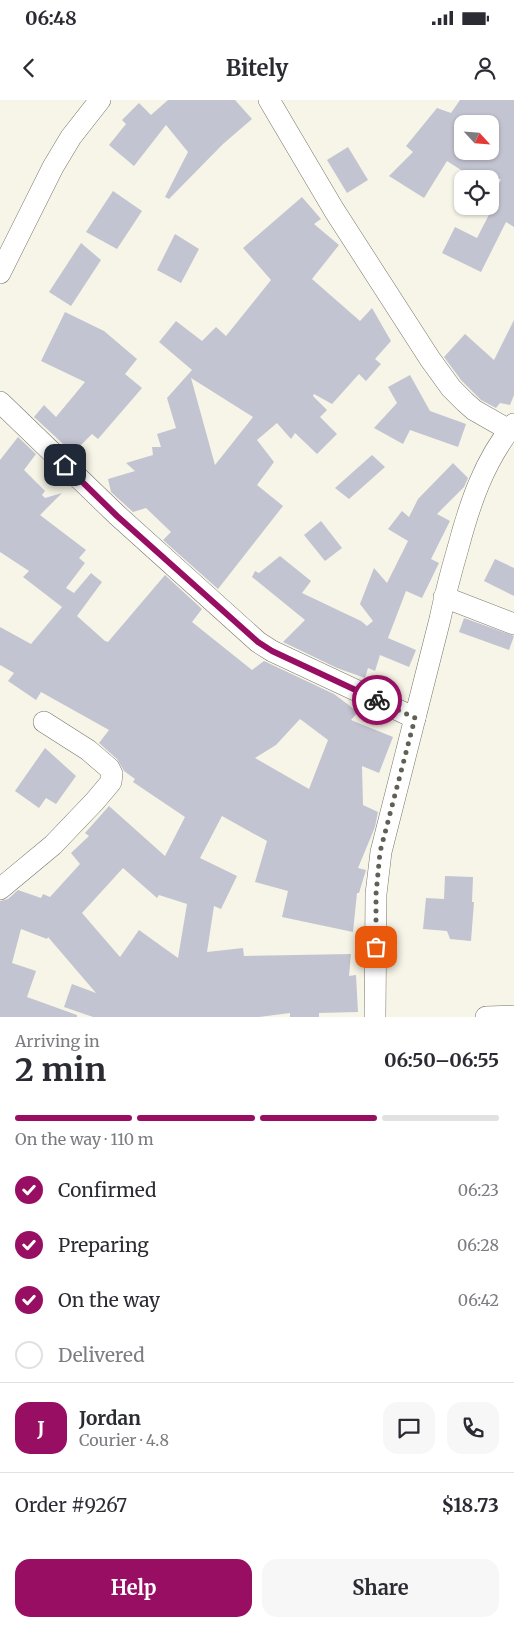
<!DOCTYPE html>
<html lang="en">
<head>
<meta charset="utf-8">
<style>
  body { margin:0; font-family:Merriweather,serif; background:#f7f7f7; color:#2b2b33; height:100vh; display:flex; flex-direction:column; font-size:19px; white-space:nowrap }
  * { box-sizing:border-box; margin:0 }
  p { font-size:16px; color:#7c7c81 }
  .icon { flex:none; width:28px; height:28px; fill:none; stroke:currentColor; stroke-width:2; stroke-linecap:round; stroke-linejoin:round }
  .map { position:relative; height:917px; overflow:hidden }
  .sheet { display:flex; flex-direction:column; background:#fff; flex:1 }
  .sheet>* { flex:none }
  .needle { width:32px; rotate:116deg }
  .tools { position:absolute; left:454px; top:15px; display:grid; gap:10px }
  .tools a { display:grid; place-items:center; width:45px; height:45px; border-radius:10px; background:#fff; box-shadow:0 1px 4px #0004; font-size:25px }
  .pin { position:absolute; display:grid; place-items:center; width:42px; height:42px; color:#fff; margin:-21px; border-radius:10px; box-shadow:0 2px 8px #0006 }
  .courier { position:absolute; display:grid; place-items:center; width:50px; height:50px; margin:-25px; border:4px solid #970e63; border-radius:50%; background:#fff; color:#222; box-shadow:0 1px 6px #0007 }
  .overview em { font-style:normal; font-weight:700 }
  .overview div { display:flex; flex-direction:column-reverse }
  .overview { display:flex; align-items:center; justify-content:space-between; height:85px; padding:0 15px }
  h1 { font-size:32px; font-weight:700; line-height:38px }
  .bar { display:grid; grid-template-columns:repeat(4,1fr); gap:8px 5px; align-content:center; height:60px; padding:0 15px }
  .bar i { height:6px; border-radius:4px; background:#e1e1e2 }
  .bar .active { background:#970e63 }
  .bar p { grid-column:span 4 }
  .line { display:flex; align-items:center; gap:12px; padding:0 15px; border-top:1px solid #e1e1e2 }
  .line div { flex:1 }
  .round { display:grid; place-items:center; flex:none; width:52px; height:52px; border-radius:15px; background:#f7f7f7 }
  ol { padding:0 15px; list-style:none }
  li { display:flex; align-items:center; gap:15px; height:55px }
  li p { margin-inline-start:auto }
  li .icon { padding:5px; border-radius:50%; background:#970e63; color:#fff; stroke-width:4 }
  li:last-child { color:#7c7c81 }
  li i { width:28px; height:28px; border:2px solid #e1e1e2; border-radius:50% }
  .action { display:flex; gap:10px; margin-top:auto; padding:10px 15px }
  .action a { flex:1; height:58px; border-radius:15px; background:#970e63; color:#fff; font-size:20px; font-weight:700; line-height:58px; text-align:center }
  .action a+a { background:#f7f7f7; color:#2b2b33 }
  .status { display:flex; justify-content:space-between; align-items:center; height:35px; padding:0 25px; background:#fff; direction:ltr }
  .status svg { height:14px; fill:currentColor }
  header { display:flex; justify-content:space-between; align-items:center; height:65px; padding:0 15px; background:#fff; font-size:22px; font-weight:700 }
  .map>svg:first-child { display:block }
  .building { fill:#c3c4d1; fill-rule:evenodd }
  .lines { fill:none; stroke-linecap:round; stroke-linejoin:round }
  .minor-casing { stroke:#777569; stroke-width:22 }
  .minor { stroke:#fff; stroke-width:21 }
  .done { stroke:#616057; stroke-width:5; stroke-dasharray:0 9 }
  .route { stroke:#970e63; stroke-width:6 }
</style>
</head>
<body>
<div class="status"><b>06:48</b><svg viewBox="0 0 49 12"><path d="M0 12V9h3v3zM5 12V6h3v6zM10 12V3h3v9zM15 12V0h3v12zM26 1h20v11H26zM47 4h2v5h-2z"/></svg></div>
<header><svg class="icon" aria-label="back" viewBox="0 0 24 24"><path d="M15 5l-7 7 7 7"/></svg>Bitely<svg class="icon" aria-label="person" viewBox="0 0 24 24"><circle cx="12" cy="8" r="4"/><path d="M4 21q1-7 8-7t8 7"/></svg></header>
<div class="map">
<svg width="514" height="917" viewBox="0 0 514 917">
  <rect width="100%" height="100%" fill="#f7f5e7"/>
  <g class="building">
    <path d="M168,0H235L252,19L223,44L169,99L165,97L188,52L166,25L134,66L109,45L126,24L122,20L139,3L151,15Z"/>
    <path d="M460,0H514V127L506,122L481,172L442,153L455,127L477,138L498,97L494,95L501,79H475L447,61L424,98L389,76L413,52L406,46L437,8L451,13ZM462,24H490V51H462Z"/>
    <path d="M348,47L368,80L347,93L327,60Z"/>
    <path d="M113,91L142,111L117,149L86,132Z"/>
    <path d="M302,97L321,119L314,124L339,145L312,179L360,221L372,208L391,241L375,259L381,264L366,281L359,274L332,304L314,294L313,296L327,310L320,317L337,334L317,354L295,333L291,339L277,323L257,340L274,362L257,385L283,406L218,489L163,440L171,432L146,408L133,412L111,392L108,379L135,371L126,363L153,355L152,347H161L157,334L176,328L167,298L192,270L159,242L176,221L202,241L216,227L226,236L271,180L243,148ZM191,278L253,317L215,365Z"/>
    <path d="M175,134L199,149L181,183L157,170Z"/>
    <path d="M81,143L101,160L71,206L49,192Z"/>
    <path d="M65,212L104,231L137,259L125,274L142,288L98,339L92,334L73,353L34,317L44,305L56,317L85,282L41,261Z"/>
    <path d="M514,220V295L510,305L500,303L496,308L481,300L461,280L444,257L465,234L494,260Z"/>
    <path d="M410,275L430,311L466,324L458,347L410,330L403,344L374,328L397,303L388,287Z"/>
    <path d="M18,337L36,354L24,370L45,391L42,395L45,398L62,393L40,415L86,450L79,458L85,463L66,488L74,493L91,473L102,482L77,516L105,541L108,542L165,475L202,509L192,522L252,570L264,561L334,594L358,612L351,620L393,637L379,673L362,666L363,705L378,712L375,727L358,768L366,770L359,793H357L353,832L282,817L288,791L255,782L267,741L222,716L200,758L237,776L221,809L214,806L207,852L243,848L244,856L351,854L349,876L356,875L358,912L319,913V917H290V913L259,917H93L64,907L72,884L96,893L48,837L47,839L21,829L12,863L36,871L27,897L77,915V917H0V801L8,799L18,790L41,798L43,794L50,797L80,764L71,753L89,736L85,733L109,706L165,756L185,717L133,682L135,679L124,671L117,659L99,643L109,630L41,592L36,600L8,581L14,573L0,565V527L31,544L62,507L23,477L29,471L0,452V360ZM300,619L328,640L309,689L255,658L276,645ZM123,768L157,798L159,795L187,804L178,858L139,830L120,857L82,813Z"/>
    <path d="M372,355L385,367L349,399L335,388Z"/>
    <path d="M453,363L468,378L464,387L437,414L450,421L431,459L439,463L422,498L406,491L388,538L416,550L409,567L380,555L375,571L368,568L365,578L337,568L283,542L305,520L252,477L255,471L259,473L280,456L311,481L302,493L361,521L367,526L373,521L360,504L374,468L387,483L408,441L388,429L402,411L409,417L418,399Z"/>
    <path d="M321,421L342,448L325,461L304,435Z"/>
    <path d="M495,459L514,468V496L484,481Z"/>
    <path d="M464,518L514,536L509,550L459,532Z"/>
    <path d="M45,648L76,676L56,704L46,698L39,708L15,691Z"/>
    <path d="M445,776L473,777L472,802H474L471,841L450,839L447,831L423,829L426,798L444,799Z"/>
  </g>
  <g class="lines">
    <defs>
      <g id="minor">
        <path d="M269,0L334,110L430,259L451,288L465,302L474,310L509,330"/>
        <path d="M0,173L53,67L71,37L100,0"/>
        <path d="M0,302L117,415L258,542L272,551L415,618"/>
        <path d="M444,497L514,524"/>
        <path d="M0,789L53,745L95,701L111,682L112,674L109,668L88,650L44,622"/>
        <path d="M375,917L376,794L381,752L440,519C445,495 451,472 458,448C470,403 484,361 514,324"/>
        <path d="M486,917L514,916"/>
      </g>
    </defs>
    <use href="#minor" class="minor-casing"/>
    <use href="#minor" class="minor"/>
  </g>
  <g class="lines">
    <path class="done" d="M376,847V794L380,752L415,618L377,600"/>
    <path class="route" d="M65,365L117,416L258,542L272,551L377,600"/>
  </g>
</svg>
<div class="tools">
<a><svg class="needle" viewBox="-14 -14 28 28"><path d="M0-13l5 13h-10z" fill="#e53935"/><path d="M0 13l5-13h-10z" fill="#7c7c81"/></svg></a>
<a><svg class="icon" aria-label="locate" viewBox="0 0 24 24"><circle cx="12" cy="12" r="6"/><path d="M12 2v4M12 18v4M2 12h4M18 12h4"/></svg></a>
</div>
<div class="pin" style="left:376px;top:847px;background:#ea580c"><svg class="icon" aria-label="bag" viewBox="0 0 24 24"><path d="M5 8h14l-1 12H6zM9 8a3 3 0 0 1 6 0"/></svg></div>
<div class="pin" style="left:65px;top:365px;background:#1f2937"><svg class="icon" aria-label="home" viewBox="0 0 24 24"><path d="M3 11l9-7 9 7M6 9v11h12V9"/></svg></div>
<div class="courier" style="left:377px;top:600px"><svg class="icon" aria-label="bike" viewBox="0 0 24 24"><circle cx="6" cy="16" r="4"/><circle cx="18" cy="16" r="4"/><path d="M6 16l4-8h5l3 8M10 8l3 8H6M13 5h3"/></svg></div>
</div>
<section class="sheet">
<div class="overview"><div><h1>2 min</h1><p>Arriving in</p></div><em>06:50–06:55</em></div>
<div class="bar"><i class="active"></i><i class="active"></i><i class="active"></i><i></i><p>On the way · 110 m</p></div>
<ol>
<li><svg class="icon" aria-label="check" viewBox="0 0 24 24"><path d="M5 12l5 5 9-10"/></svg>Confirmed<p>06:23</p></li>
<li><svg class="icon" aria-label="check" viewBox="0 0 24 24"><path d="M5 12l5 5 9-10"/></svg>Preparing<p>06:28</p></li>
<li><svg class="icon" aria-label="check" viewBox="0 0 24 24"><path d="M5 12l5 5 9-10"/></svg>On the way<p>06:42</p></li>
<li><i></i>Delivered</li>
</ol>
<div class="line" style="height:90px"><b class="round" style="background:#970e63;color:#fff">J</b><div><b>Jordan</b><p>Courier · 4.8</p></div><a class="round"><svg class="icon" aria-label="chat" viewBox="0 0 24 24"><path d="M4 5h16v11H9l-5 4z"/></svg></a><a class="round"><svg class="icon" aria-label="phone" viewBox="0 0 24 24"><path d="M5 4h4l2 5-3 2q2 4 5 5l2-3 5 2v4C11 20 4 13 5 4z"/></svg></a></div>
<div class="line" style="height:65px"><div>Order #9267</div><b>$18.73</b></div>
<div class="action"><a>Help</a><a>Share</a></div>
</section>
</body>
</html>
